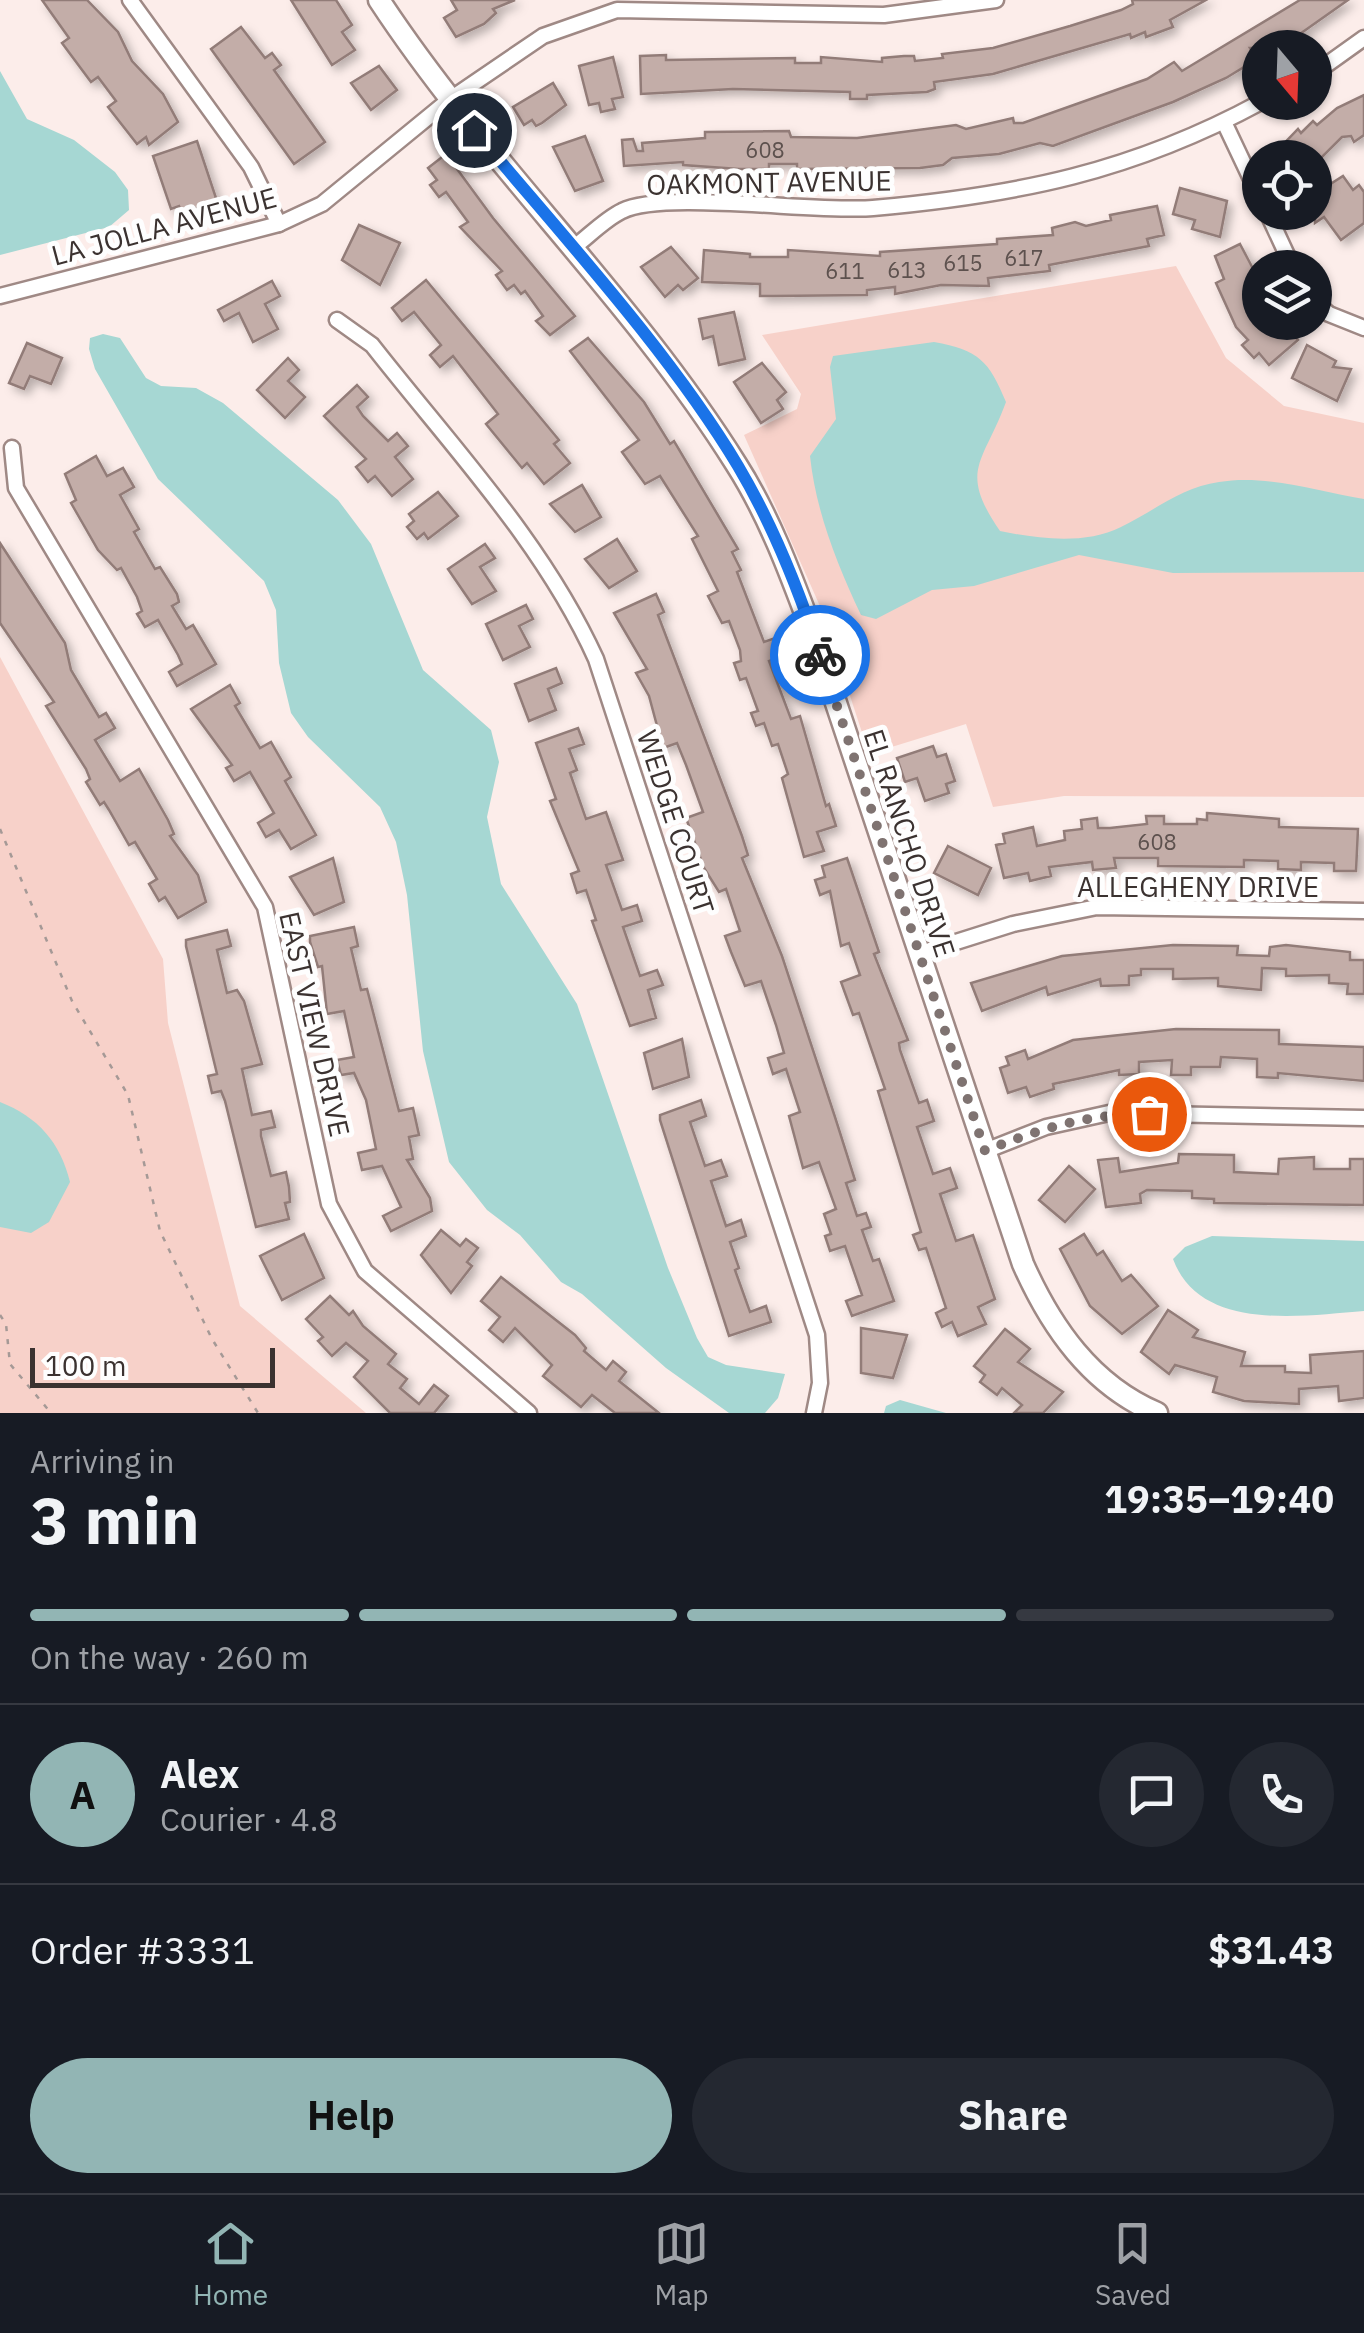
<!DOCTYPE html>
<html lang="en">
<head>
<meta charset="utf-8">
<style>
  body { margin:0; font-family:"IBM Plex Sans",sans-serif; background:#242831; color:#f1f3f6; height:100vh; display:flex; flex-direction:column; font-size:38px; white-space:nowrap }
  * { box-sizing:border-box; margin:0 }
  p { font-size:32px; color:#9ea1a6 }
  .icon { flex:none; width:55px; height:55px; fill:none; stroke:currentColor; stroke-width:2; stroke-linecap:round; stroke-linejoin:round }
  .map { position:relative; height:1413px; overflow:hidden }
  .details { display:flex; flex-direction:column; background:#171b24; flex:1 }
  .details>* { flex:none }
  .needle { width:65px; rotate:161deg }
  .tools { position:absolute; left:1242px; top:30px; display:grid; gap:20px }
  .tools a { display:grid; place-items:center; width:90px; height:90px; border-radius:50%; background:#171b24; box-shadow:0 2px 8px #0004; font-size:50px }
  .scale { position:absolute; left:30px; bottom:25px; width:245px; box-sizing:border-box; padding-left:10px; border:5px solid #3b3230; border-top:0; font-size:28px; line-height:35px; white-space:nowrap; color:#3b3230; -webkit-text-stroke:8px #fefefe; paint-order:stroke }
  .pin { position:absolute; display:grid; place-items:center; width:85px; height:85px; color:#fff; margin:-42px; border:5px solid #fff; border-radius:50%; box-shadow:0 2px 10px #0007 }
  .courier { position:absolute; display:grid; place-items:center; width:100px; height:100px; margin:-50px; border:8px solid #1a73e8; border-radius:50%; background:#fff; color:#222; box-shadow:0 2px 12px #0007 }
  .summary em { font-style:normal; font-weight:800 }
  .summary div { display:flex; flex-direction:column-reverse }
  .summary { display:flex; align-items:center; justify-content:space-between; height:170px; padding:0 30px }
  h1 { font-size:65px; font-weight:800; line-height:75px }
  .bar { display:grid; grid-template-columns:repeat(4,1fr); gap:15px 10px; align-content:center; height:120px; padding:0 30px }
  .bar i { height:12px; border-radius:8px; background:#363941 }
  .bar .active { background:#92b5b4 }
  .bar p { grid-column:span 4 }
  .line { display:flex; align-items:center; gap:25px; padding:0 30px; border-top:2px solid #363941 }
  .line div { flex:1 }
  .round { display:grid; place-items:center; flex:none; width:105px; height:105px; border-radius:52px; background:#242831 }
  .cta { display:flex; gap:20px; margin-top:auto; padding:20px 30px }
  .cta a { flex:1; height:115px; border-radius:60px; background:#92b5b4; color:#111; font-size:40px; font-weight:800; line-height:115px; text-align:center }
  .cta a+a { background:#242831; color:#f1f3f6 }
  .tabs { display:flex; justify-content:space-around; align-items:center; height:140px; border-top:2px solid #363941; background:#171b24; font-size:28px; color:#9ea1a6 }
  .tabs a { display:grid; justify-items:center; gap:5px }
  .tabs .active { color:#92b5b4 }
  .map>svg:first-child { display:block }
  .green { fill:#f7d1c9 }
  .water { fill:#a6d7d3 }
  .building { fill:#c3ada8; stroke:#927c78; stroke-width:2.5; filter:url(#shadow) }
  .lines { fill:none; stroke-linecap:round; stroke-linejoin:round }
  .street-casing { stroke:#9f8985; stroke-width:19 }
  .secondary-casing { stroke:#9f8985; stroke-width:25 }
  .path { stroke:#a59996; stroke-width:2.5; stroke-dasharray:5 8; stroke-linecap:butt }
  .street { stroke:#fff; stroke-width:14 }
  .secondary { stroke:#fff; stroke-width:20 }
  .done { stroke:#7f7371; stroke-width:10; stroke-dasharray:0 18 }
  .route { stroke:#1a73e8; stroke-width:12 }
  .labels { text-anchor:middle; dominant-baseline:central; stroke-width:10; stroke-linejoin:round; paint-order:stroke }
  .number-label { font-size:22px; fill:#5d514e }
  .street-label { font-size:28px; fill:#3b3230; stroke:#fefefe }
</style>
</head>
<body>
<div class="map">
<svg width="1364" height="1413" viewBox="0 0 1364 1413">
  <defs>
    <filter id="shadow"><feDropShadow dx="5" dy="5" stdDeviation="5" flood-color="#0004"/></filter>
  </defs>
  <rect width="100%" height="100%" fill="#fcedea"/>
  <g class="green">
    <path d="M1176,266L1226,358L1284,406L1364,423V797L1064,796L993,807L966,724L869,754L823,613L744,435L797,409L801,394L762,335Z"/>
    <path d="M0,657L163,959L168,1023L240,1306L366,1413H0Z"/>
  </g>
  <g class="water">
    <path d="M0,71L27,119L74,140L115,172L128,190L129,210L109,227L0,255Z"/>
    <path d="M103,334L120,338L146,378L161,386L196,388L223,403L338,500L371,544L423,670L491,730L499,762L487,817L501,884L577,1004L668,1268L697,1338L708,1357L726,1365L785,1374L778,1398L765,1413H729L666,1368L582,1294L561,1282L520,1235L487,1210L449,1162L423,1051L407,895L396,842L380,807L308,737L291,713L279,663L276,610L264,581L158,479L95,369L89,349L90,338Z"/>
    <path d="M934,342C979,350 989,361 1006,402C983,464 958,470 1000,531C1038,539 1085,545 1121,527C1154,511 1182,487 1219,482C1265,474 1318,491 1364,499V572L1173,573L1079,555L974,586L932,590L876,619L861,615C837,564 816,512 810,456L836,419L830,367L833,356Z"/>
    <path d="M0,1102C38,1117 60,1142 70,1182L49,1222L31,1233L0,1227Z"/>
    <path d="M1212,1236L1364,1241V1311C1300,1316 1200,1332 1173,1259L1185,1247Z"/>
    <path d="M900,1400L946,1413H884L886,1406Z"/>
  </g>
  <g class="building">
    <path d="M42,0H87L118,32L132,61L163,94L178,122L149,145L146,137L137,144L108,107L116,101L98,77L91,82L62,43L69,38Z"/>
    <path d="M291,0H336L352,25L342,32L355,50L332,65Z"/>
    <path d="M451,0H515L493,9L496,13L484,24L456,37L444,18L457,10Z"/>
    <path d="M1132,0H1206L1170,20L1173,27L1146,37L1145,32L1131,38L1130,34L993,74L934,82L935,89L927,92L867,95V99H850V92L733,89L641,94L640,56L666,55V60L795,58V63H821V57L882,62V58L904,56H914L915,61L943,58L942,54L993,48L1070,26L1121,10L1133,4Z"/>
    <path d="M1300,0H1348L1280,48H1250L1257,59L1226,78L1173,102L1053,146L1040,143L999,154L952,158L943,165L920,168L797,169V164H769V169H739L683,165V162L624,166L622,140L633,139L637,151H643L642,143L705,138V132L789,131L791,137L857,138L956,125L966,129L1013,118L1014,123H1023L1147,79L1174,62L1182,71Z"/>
    <path d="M241,27L265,58L272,53L281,65L274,70L325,142L294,164L211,49Z"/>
    <path d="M613,57L623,97L612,99L615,109L601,112L599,103L589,105L579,66Z"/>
    <path d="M379,66L397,90L371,110L351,83Z"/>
    <path d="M553,83L566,105L542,123L536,126L532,120L524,125L513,107Z"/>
    <path d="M1364,95V135L1354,142L1351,136L1342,137L1321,158H1270L1298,129L1301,133L1313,121L1317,125L1337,108Z"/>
    <path d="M585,136L603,181L575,191L553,147Z"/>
    <path d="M197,141L217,201L182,213L179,206L171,209L153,156Z"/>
    <path d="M446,154L493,218L575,316L550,335L536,321L543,316L525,291L521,294L514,285L507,290L496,275L502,271L460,227L468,222L446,192L439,197L430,185L437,180L428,168Z"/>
    <path d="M1343,176L1353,190L1359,185L1364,192V223L1341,240L1324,217L1315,223V194Z"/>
    <path d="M1180,188L1227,201L1220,237L1192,229L1195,220L1173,214Z"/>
    <path d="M1157,206L1164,235L1147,239L1149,246L1049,265L1050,271L988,278L989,286L941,285L895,294V287L867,290V295L774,296H760V284L702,282L704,250L750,254V257H788V250L880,256V252L997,244V239L1053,235L1052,228L1075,222L1086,226L1111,220L1110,215Z"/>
    <path d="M359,225L400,243L380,285L342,260Z"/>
    <path d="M1240,244L1260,282V322H1282L1298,340L1269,365L1259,353L1254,358L1242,345L1248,340L1236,327L1216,283L1224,279L1215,256Z"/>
    <path d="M671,247L698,278L683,290L678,285L665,297L641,267Z"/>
    <path d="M426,280L559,440L554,444L570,463L544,484L527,463L522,468L486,424L498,414L453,356L440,367L430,355L441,345L414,312L402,321L392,308Z"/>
    <path d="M272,281L280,296L265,304L278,329L253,342L239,313L224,321L218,310Z"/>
    <path d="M734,312L745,359L719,365L713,336L703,339L699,319Z"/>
    <path d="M588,338L644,402L670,444L674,441L738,549L732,552L741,570L737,572L764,642L775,638L781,657L769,661L791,719L800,716L826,806L829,804L836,826L817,832L824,851L804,857L782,778L788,774L778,744L772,746L764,723L756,726L751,713L758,711L746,678L740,680L734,663L741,661L740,650L729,621L722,623L708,596L718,591L692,539L698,536L660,476L645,484L622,452L639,440L570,351Z"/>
    <path d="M27,343L62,358L51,384L30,376L24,389L9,383Z"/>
    <path d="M1307,345L1336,361L1333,367L1351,369L1337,401L1292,378Z"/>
    <path d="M288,358L299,370L288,381L305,397L285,418L257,390Z"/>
    <path d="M762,363L786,392L777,400L783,409L761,423L734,382Z"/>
    <path d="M357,385L368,397L357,407L363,416L388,441L397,433L408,446L395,457L413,479L392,496L375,476L368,482L356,467L366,459L324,416Z"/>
    <path d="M96,456L107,476L123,468L134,487L120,495L139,529L134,532L155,569L160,567L177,594L179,602L172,606L186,629L193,625L216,664L177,686L169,672L182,664L178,655L158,620L145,627L137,614L142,611L137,597L121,568L117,570L98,550L71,503L76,500L65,474Z"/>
    <path d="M582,485L601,517L575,532L550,504Z"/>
    <path d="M438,492L458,516L428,539L424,533L417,539L407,527L414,521L409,514Z"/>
    <path d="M617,539L637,571L609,588L585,559Z"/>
    <path d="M0,543L65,643L71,670L99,717L106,713L115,728L95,740L120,781L139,769L168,820L174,834L170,836L198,875L206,902L178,918L165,897L159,901L149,884L157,879L135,842L129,845L109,810L104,802L100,805L86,782L90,779L86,769L46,706L54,702L0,623Z"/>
    <path d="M485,544L495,558L480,567L496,591L472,604L448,569Z"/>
    <path d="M656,594L664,612L658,615L742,836L748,855L742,858L782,956L835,1117L855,1180L846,1183L857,1216L866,1213L871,1227L862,1230L873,1261L879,1259L894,1301L852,1316L846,1301L862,1295L845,1246L830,1251L825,1236L831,1234L824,1214L836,1209L819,1162L803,1168L789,1116L800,1112L786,1069L773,1074L768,1058L784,1053L776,1025L761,981L745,986L731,952L725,936L740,931L726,889L719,892L704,868L686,818L703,812L686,765L677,743L663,748L649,696L636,673L647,669L614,613Z"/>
    <path d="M526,605L533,619L519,626L530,647L503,660L486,624Z"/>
    <path d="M556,668L562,683L548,689L556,710L529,721L515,684Z"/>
    <path d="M230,685L240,703L235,706L260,748L271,742L291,777L285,781L316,835L291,849L279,830L266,837L258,823L274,813L250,772L234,781L226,768L232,765L191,709Z"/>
    <path d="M578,728L584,744L569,749L577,770L570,773L586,819L606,812L623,860L606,865L622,910L637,905L642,921L623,927L640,976L657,970L663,985L648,990L656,1018L630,1026L592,921L596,920L586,890L577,893L571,874L579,871L550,801L556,799L536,743Z"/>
    <path d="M933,746L937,757L946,754L955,781L946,784L949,793L925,801L917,778L905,782L897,758Z"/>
    <path d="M1207,813L1279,819V827L1358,829L1356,871H1334V863L1301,862V870L1278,869V861L1244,860V867L1158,866V858H1114L1116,868L1093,870L1092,862L1049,867L1051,876L1030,881L1028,873L1004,878L996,845L1005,843L1003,834L1033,827L1037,846L1065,840L1064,831L1082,829L1081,820L1097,818L1098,828H1110L1147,824L1146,816H1164V824H1197V819L1207,820Z"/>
    <path d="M948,846L991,868L978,895L934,873Z"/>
    <path d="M333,858L344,902L314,915L290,877Z"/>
    <path d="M847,858L879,952L874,954L908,1040L899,1043L900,1050L919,1103L927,1100L934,1121L917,1127L933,1174L950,1168L957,1188L940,1194L956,1241L973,1235L995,1299L978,1307L986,1324L958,1336L952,1322L942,1327L936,1313L946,1308L926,1248L919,1250L913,1235L921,1232L878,1091L885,1089L859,1013L853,1015L841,982L860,975L849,943L841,946L830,891L820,895L815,880L825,877L822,866Z"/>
    <path d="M354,927L358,946L351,948L361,990L367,989L399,1111L413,1108L419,1135L409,1137L413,1159L407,1160L430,1198L432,1211L391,1231L383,1216L401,1207L382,1166L362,1170L358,1153L376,1149L366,1100L354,1073L341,1075L337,1060L354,1057L344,1011L327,1014L322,966L318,967L310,942V936Z"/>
    <path d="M227,930L231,946L217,950L227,993L237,990L244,1001L262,1064L242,1069L252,1115L271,1111L275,1127L261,1130V1136L271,1176L286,1172L289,1187L290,1202L285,1203L289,1219L256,1227L225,1101L221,1091L212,1093L208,1076L217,1074L186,946V940Z"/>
    <path d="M1173,945L1238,946L1237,955L1269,956L1270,947L1286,945L1350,952V960H1364V994H1347L1348,984L1329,983V975L1286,976V969L1262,968L1261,990L1218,986V978L1173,979V969H1141V975L1129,976V985L1101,986L1100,979L1048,995L1046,987L982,1011L971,983L1062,956Z"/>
    <path d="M1176,1029L1279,1030V1044L1364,1047V1081L1278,1073V1078L1257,1077V1059L1221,1057L1220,1067H1191V1075H1171L1172,1060L1139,1062V1074L1119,1075V1070L1053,1084L1054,1089L1030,1097L1026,1087L1008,1093L1000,1068L1009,1065L1006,1057L1025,1050L1028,1059L1073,1040Z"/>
    <path d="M682,1039L689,1077L653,1089L644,1053Z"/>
    <path d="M701,1100L706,1116L690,1122L705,1166L721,1160L727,1176L711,1181L726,1226L741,1220L746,1236L730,1242L739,1268L735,1270L750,1312L766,1306L771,1322L729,1336L660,1120V1115Z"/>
    <path d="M1179,1154L1234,1155V1172L1278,1174L1279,1159L1314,1157V1169H1350V1159H1364V1205L1214,1203V1199L1192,1198V1191L1147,1190L1140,1194L1141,1203L1106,1207L1098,1160L1118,1158L1120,1172L1178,1163Z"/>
    <path d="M1069,1166L1095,1189L1065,1222L1039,1200Z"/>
    <path d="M441,1230L460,1246L466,1239L478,1248L467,1262L472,1266L451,1293L421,1255Z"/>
    <path d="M304,1234L324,1278L282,1300L260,1256Z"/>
    <path d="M1084,1234L1097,1255L1103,1251L1122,1281L1131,1275L1158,1306L1122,1334L1090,1306L1060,1249Z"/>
    <path d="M501,1277L575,1335L586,1348L584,1351L606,1370L613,1361L626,1372L619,1381L659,1413H615L592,1395L581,1407L543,1376L552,1365L515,1328L503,1342L489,1330L500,1317L481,1301Z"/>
    <path d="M330,1296L349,1315L353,1311L363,1326L396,1354L388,1364L407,1379L400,1388L419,1404L434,1385L448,1396L434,1413H390L354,1377L368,1361L346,1343L332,1356L318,1341L323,1337L306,1319Z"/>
    <path d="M1168,1310L1198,1330L1193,1337L1245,1352L1241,1366H1285V1372L1311,1373L1310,1355L1364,1351V1398L1339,1401L1338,1386L1299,1389V1404L1244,1401L1213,1392L1217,1377L1175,1365L1169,1374L1141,1352Z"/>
    <path d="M861,1328L907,1335L893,1378L861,1373Z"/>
    <path d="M1005,1329L1030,1349L1018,1362L1063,1392L1043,1413H1014L1022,1405L1002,1388L997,1395L980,1382L985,1375L974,1366Z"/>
  </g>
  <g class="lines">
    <defs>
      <g id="street">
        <path d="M130,0L251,167L279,224"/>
        <path d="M1315,73L1364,38"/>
        <path d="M1224,122L1260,198"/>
        <path d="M1267,212L1293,268"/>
        <path d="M573,248C588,237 605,219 622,211C663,190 817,213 873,208C1018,195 1132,172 1261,102"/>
        <path d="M0,296L279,224L322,204L449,100L543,36L617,10L884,15L996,0"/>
        <path d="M1315,302L1329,314L1364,328"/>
        <path d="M337,320L372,345C451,446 543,542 596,659L817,1335L820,1383L814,1413"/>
        <path d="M12,448L16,488L265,907L329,1204L365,1271L529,1413"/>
        <path d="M918,954L1013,924L1097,907L1364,911"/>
        <path d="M985,1151L1046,1127L1109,1113L1364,1118"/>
      </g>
      <path id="secondary" d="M379,0C486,163 632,298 736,464C770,517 792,578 814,637L1023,1264C1051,1327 1091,1385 1157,1413"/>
    </defs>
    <use href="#street" class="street-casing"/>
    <use href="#secondary" class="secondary-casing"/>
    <g class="path">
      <path d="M0,829L72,1001L128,1095L160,1231L212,1339L258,1413"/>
      <path d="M0,1315L6,1324L10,1364L51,1413"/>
    </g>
    <use href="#street" class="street"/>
    <use href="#secondary" class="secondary"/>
  </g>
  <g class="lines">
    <path class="done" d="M820,655L985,1151C1039,1129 1090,1113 1149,1114"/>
    <path class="route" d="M474,130C561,234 669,351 738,466C773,525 799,590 820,655"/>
  </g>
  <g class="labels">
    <g class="number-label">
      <text x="765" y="149">608</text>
      <text x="1024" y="257">617</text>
      <text x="963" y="262">615</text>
      <text x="907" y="269">613</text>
      <text x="845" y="270">611</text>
      <text x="1157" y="841">608</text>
    </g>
    <g class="street-label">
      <text transform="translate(769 182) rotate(-1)">OAKMONT AVENUE</text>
      <text transform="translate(164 226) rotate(-15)">LA JOLLA AVENUE</text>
      <text transform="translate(676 822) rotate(72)">WEDGE COURT</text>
      <text transform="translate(910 843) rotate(72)">EL RANCHO DRIVE</text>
      <text x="1198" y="886">ALLEGHENY DRIVE</text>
      <text transform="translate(315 1024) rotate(77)">EAST VIEW DRIVE</text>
    </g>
  </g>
</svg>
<div class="tools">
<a><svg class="needle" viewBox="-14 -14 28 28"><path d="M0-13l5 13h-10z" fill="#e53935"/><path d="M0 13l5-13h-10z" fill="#9ea1a6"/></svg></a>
<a><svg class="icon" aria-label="locate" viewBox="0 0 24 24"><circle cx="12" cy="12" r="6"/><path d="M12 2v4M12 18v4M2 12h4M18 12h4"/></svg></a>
<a><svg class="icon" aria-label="layers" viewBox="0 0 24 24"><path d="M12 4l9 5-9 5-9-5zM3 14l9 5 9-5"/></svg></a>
</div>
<div class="scale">100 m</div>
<div class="pin" style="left:1149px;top:1114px;background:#ea580c"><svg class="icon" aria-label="bag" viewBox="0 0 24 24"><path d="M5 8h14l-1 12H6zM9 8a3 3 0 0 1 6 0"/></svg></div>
<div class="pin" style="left:474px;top:130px;background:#1f2937"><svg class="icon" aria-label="home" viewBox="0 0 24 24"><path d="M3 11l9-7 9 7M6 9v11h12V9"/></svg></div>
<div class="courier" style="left:820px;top:655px"><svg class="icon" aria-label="bike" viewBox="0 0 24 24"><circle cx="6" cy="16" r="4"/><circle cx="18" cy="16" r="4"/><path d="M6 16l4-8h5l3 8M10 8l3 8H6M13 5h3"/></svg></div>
</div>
<section class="details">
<div class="summary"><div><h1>3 min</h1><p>Arriving in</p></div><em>19:35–19:40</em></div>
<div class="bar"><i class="active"></i><i class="active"></i><i class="active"></i><i></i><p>On the way · 260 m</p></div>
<div class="line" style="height:180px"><b class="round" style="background:#92b5b4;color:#111">A</b><div><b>Alex</b><p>Courier · 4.8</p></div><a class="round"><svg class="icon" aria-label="chat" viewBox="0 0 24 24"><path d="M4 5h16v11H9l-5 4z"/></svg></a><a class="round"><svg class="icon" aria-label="phone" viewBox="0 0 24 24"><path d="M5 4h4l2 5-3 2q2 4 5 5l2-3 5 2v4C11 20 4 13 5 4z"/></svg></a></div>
<div class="line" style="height:130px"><div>Order #3331</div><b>$31.43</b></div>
<div class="cta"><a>Help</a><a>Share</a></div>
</section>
<nav class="tabs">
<a class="active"><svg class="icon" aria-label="home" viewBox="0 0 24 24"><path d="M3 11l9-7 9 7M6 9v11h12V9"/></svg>Home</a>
<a><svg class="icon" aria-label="map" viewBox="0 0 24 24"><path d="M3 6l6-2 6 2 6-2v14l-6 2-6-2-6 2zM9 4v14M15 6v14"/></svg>Map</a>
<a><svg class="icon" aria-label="saved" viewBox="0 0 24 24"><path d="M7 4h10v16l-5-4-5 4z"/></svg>Saved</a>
</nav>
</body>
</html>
